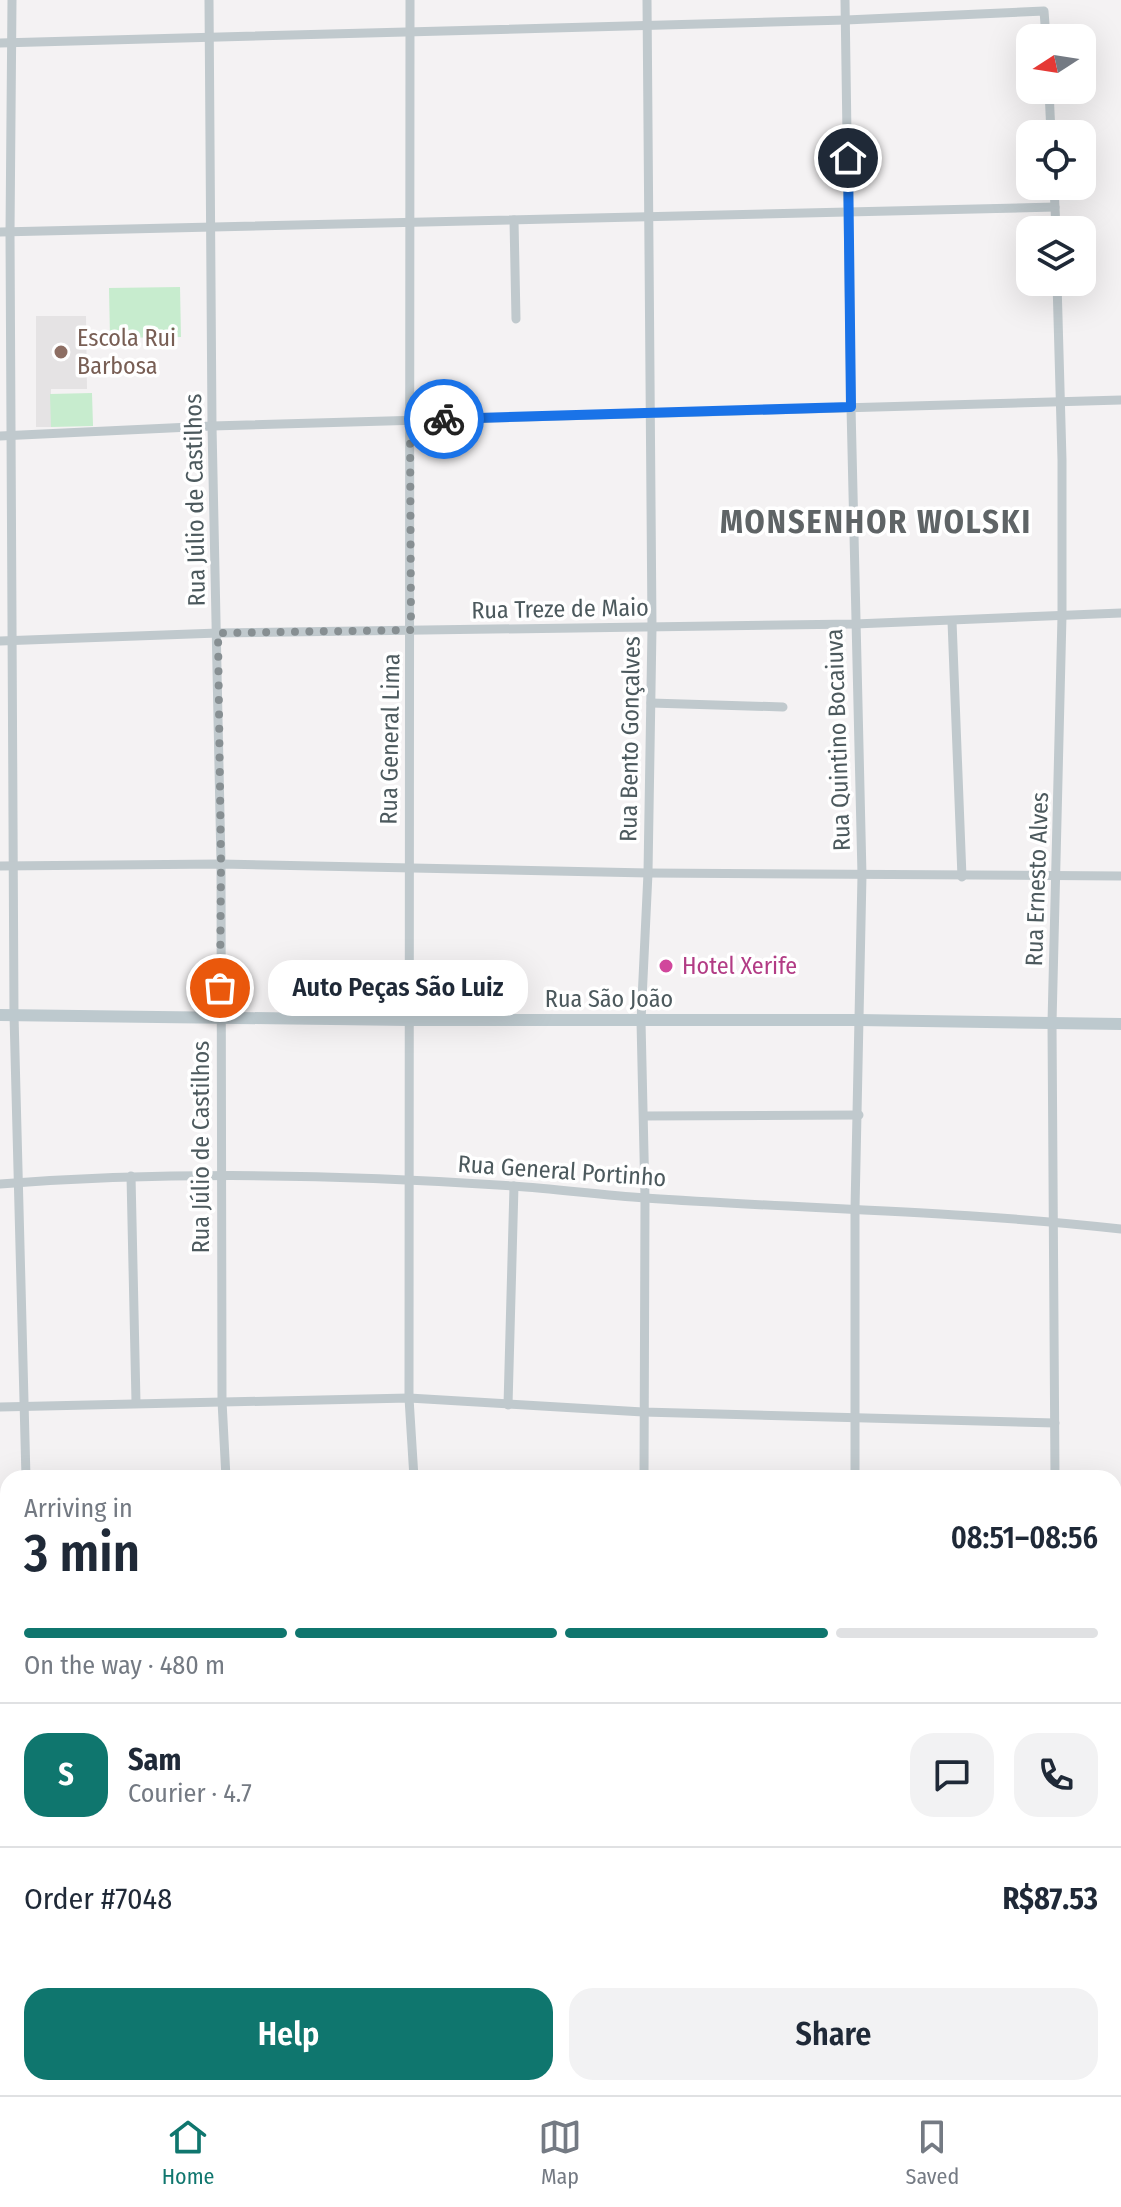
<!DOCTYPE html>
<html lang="en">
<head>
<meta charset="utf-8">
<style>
  body { margin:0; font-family:"Fira Sans Condensed",sans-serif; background:#f2f2f3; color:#1f2937; height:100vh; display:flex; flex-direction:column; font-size:30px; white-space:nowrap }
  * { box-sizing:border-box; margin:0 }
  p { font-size:26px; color:#747a83 }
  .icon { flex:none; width:44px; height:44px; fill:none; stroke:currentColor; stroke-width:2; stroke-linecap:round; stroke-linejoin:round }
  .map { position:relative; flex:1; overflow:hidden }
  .panel { position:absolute; left:0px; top:1470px; width:1122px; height:626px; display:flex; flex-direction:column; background:#fff; border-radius:24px 24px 0 0; box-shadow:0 8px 32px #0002 }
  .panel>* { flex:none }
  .needle { width:52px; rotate:258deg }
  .controls { position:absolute; left:1016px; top:24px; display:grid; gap:16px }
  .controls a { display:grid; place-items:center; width:80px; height:80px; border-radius:16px; background:#fff; box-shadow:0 8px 32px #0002; font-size:40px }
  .pin { position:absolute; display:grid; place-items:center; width:68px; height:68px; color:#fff; margin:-34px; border:4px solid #fff; border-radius:50%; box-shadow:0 2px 8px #0007 }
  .courier { position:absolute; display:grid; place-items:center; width:80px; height:80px; margin:-40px; border:6px solid #1a73e8; border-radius:50%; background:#fff; color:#222; box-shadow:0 2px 10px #0007 }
  .bubble { position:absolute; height:56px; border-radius:24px; background:#fff; box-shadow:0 8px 32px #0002; font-size:26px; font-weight:600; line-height:56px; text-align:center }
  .headline em { font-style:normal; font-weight:600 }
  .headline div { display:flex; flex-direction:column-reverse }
  .headline { display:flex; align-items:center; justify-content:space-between; height:136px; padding:0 24px }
  h1 { font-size:52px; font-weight:600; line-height:60px }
  .bar { display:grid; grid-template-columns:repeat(4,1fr); gap:12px 8px; align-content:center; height:96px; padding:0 24px }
  .bar i { height:10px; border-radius:6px; background:#e0e1e3 }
  .bar .selected { background:#0f766e }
  .bar p { grid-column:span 4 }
  .line { display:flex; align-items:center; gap:20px; padding:0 24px; border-top:2px solid #e0e1e3 }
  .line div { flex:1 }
  .round { display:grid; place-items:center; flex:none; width:84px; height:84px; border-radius:24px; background:#f2f2f3 }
  .cta { display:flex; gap:16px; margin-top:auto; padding:16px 24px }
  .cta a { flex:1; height:92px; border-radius:24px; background:#0f766e; color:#fff; font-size:32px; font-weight:600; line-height:92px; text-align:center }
  .cta a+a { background:#f2f2f3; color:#1f2937 }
  .menu { display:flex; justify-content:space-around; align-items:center; height:112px; border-top:2px solid #e0e1e3; background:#fff; font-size:22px; color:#747a83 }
  .menu a { display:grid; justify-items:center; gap:4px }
  .menu .selected { color:#0f766e }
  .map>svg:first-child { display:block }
  .education { fill:#e5e3e4 }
  .green { fill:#c7ecce }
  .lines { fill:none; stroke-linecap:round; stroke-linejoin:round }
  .trunk-casing { stroke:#7b98a6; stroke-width:18 }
  .minor { stroke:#c0c9cd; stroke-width:9 }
  .secondary { stroke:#bdc9ce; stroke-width:12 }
  .trunk { stroke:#a2bac4; stroke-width:14 }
  .done { stroke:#878f92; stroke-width:8; stroke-dasharray:0 14.4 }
  .route { stroke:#1a73e8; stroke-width:10 }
  .education-dot { fill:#8d6e63; stroke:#fff; stroke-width:3 }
  .hotel-dot { fill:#d1479c; stroke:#fff; stroke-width:3 }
  .labels { text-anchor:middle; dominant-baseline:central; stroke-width:7; stroke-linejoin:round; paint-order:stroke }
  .education-label { font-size:24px; fill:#785e54; stroke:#fff; text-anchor:start }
  .street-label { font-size:24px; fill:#4c595d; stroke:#fff }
  .hotel-label { font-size:24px; fill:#b23c85; stroke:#fff; text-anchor:start }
  .district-label { font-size:32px; font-weight:bold; letter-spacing:2px; fill:#5f6466; stroke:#fff }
</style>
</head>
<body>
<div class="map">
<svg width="1121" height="2095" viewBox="0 0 1121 2095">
  <rect width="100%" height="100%" fill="#f4f2f3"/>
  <path class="education" d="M36,316H86L87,389H51V427H36Z"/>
  <g class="green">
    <path d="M180,287L181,337L110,338L109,288Z"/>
    <path d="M92,393L93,426L51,427L50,394Z"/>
  </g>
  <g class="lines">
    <defs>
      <g id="trunk">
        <path d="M1114,1786L1121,1737"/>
        <path d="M1069,2095L1070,2088"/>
      </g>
    </defs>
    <use href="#trunk" class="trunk-casing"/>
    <g class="minor">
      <path d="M12,0L10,232L14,1015L26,1478"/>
      <path d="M209,0L212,426L221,864L222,1401L226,1478"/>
      <path d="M410,0L409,1398L414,1478"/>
      <path d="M845,0L851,407L862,875L855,1209V1478"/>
      <path d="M0,43L846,20L1044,11L1046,38"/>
      <path d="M1049,90L1051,134"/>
      <path d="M1054,186L1056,230"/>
      <path d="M514,220L516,319"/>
      <path d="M0,232L1055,207"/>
      <path d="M0,436L212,426L1121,400"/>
      <path d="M952,621L962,877"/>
      <path d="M0,641L218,633L855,624L1121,613"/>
      <path d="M651,703L783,707"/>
      <path d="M0,866L221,864L648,873L1121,876"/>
      <path d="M644,1116L859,1115"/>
      <path d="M131,1176L136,1402"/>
      <path d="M0,1184C170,1171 343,1174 513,1186C557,1189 601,1195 645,1198C804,1209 963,1211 1121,1229"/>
      <path d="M508,1405L514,1186"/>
      <path d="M0,1407L409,1398L643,1412L1055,1423"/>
      <path d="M644,1478L645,1198L641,1021L648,873L652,628L647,0"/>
      <path d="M1055,1478L1052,1023L1062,616V460L1057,282"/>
      <path d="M0,1551H8"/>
      <path d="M0,1755H8"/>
      <path d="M0,1951H8"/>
      <path d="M247,2088V2095"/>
      <path d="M525,2088V2095"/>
      <path d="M659,2088V2095"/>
      <path d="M744,2088L775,2095"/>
      <path d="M862,2088L863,2095"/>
      <path d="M42,2095V2088"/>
      <path d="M454,2095V2088"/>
      <path d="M1020,2095L1022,2088"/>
    </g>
    <path class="secondary" d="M0,1015L408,1020H859L1121,1024"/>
    <use href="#trunk" class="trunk"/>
  </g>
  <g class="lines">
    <path class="done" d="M220,988L221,864L218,633L411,630L410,420L444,419"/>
    <path class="route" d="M444,419L851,407L848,158"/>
  </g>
  <circle class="education-dot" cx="61" cy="352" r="8"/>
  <circle class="hotel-dot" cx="666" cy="966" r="8"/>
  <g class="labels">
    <g class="education-label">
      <text x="77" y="338">Escola Rui<tspan x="77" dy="28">Barbosa</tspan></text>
    </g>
    <g class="street-label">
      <text transform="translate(195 500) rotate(-91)">Rua Júlio de Castilhos</text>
      <text transform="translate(560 609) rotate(-1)">Rua Treze de Maio</text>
      <text transform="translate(390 739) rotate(-89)">Rua General Lima</text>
      <text transform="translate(630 739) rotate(-89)">Rua Bento Gonçalves</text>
      <text transform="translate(838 740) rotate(-92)">Rua Quintino Bocaiuva</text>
      <text transform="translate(1037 879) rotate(-88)">Rua Ernesto Alves</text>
      <text x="609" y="999">Rua São João</text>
      <text transform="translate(201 1147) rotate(-90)">Rua Júlio de Castilhos</text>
      <text transform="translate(562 1171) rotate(4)">Rua General Portinho</text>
    </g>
    <g class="hotel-label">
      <text x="682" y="966">Hotel Xerife</text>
    </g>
    <g class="district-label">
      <text x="876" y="522">MONSENHOR WOLSKI</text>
    </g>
  </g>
</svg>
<div class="controls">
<a><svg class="needle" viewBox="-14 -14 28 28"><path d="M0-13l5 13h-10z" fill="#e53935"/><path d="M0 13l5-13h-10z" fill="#747a83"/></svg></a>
<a><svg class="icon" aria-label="locate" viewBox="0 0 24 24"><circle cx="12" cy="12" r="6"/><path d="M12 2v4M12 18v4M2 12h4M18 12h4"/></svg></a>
<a><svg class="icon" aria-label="layers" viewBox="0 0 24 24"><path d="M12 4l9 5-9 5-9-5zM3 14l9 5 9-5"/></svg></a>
</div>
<div class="pin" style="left:220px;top:988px;background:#ea580c"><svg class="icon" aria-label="bag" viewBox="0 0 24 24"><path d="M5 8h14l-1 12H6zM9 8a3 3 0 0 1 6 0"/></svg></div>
<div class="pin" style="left:848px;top:158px;background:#1f2937"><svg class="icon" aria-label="home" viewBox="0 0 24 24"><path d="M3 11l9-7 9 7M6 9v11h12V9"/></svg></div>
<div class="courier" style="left:444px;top:419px"><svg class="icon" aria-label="bike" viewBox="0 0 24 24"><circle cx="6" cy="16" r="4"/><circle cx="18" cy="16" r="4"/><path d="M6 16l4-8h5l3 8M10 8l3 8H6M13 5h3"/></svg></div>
<div class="bubble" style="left:268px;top:960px;width:260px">Auto Peças São Luiz</div>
<section class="panel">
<div class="headline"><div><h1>3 min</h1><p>Arriving in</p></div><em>08:51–08:56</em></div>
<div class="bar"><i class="selected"></i><i class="selected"></i><i class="selected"></i><i></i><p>On the way · 480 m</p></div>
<div class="line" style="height:144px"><b class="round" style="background:#0f766e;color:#fff">S</b><div><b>Sam</b><p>Courier · 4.7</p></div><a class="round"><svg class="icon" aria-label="chat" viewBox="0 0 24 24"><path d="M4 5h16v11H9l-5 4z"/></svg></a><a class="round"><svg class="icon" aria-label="phone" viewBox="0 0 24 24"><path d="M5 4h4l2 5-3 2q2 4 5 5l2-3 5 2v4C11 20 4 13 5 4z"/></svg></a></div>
<div class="line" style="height:104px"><div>Order #7048</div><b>R$87.53</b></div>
<div class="cta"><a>Help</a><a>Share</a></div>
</section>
</div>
<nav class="menu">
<a class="selected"><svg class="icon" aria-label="home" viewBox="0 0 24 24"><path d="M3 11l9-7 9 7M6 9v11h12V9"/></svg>Home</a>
<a><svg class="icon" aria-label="map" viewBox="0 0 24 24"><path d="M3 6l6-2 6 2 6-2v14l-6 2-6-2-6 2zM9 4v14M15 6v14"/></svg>Map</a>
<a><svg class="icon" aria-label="saved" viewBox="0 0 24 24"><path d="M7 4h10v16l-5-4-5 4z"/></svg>Saved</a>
</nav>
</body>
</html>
